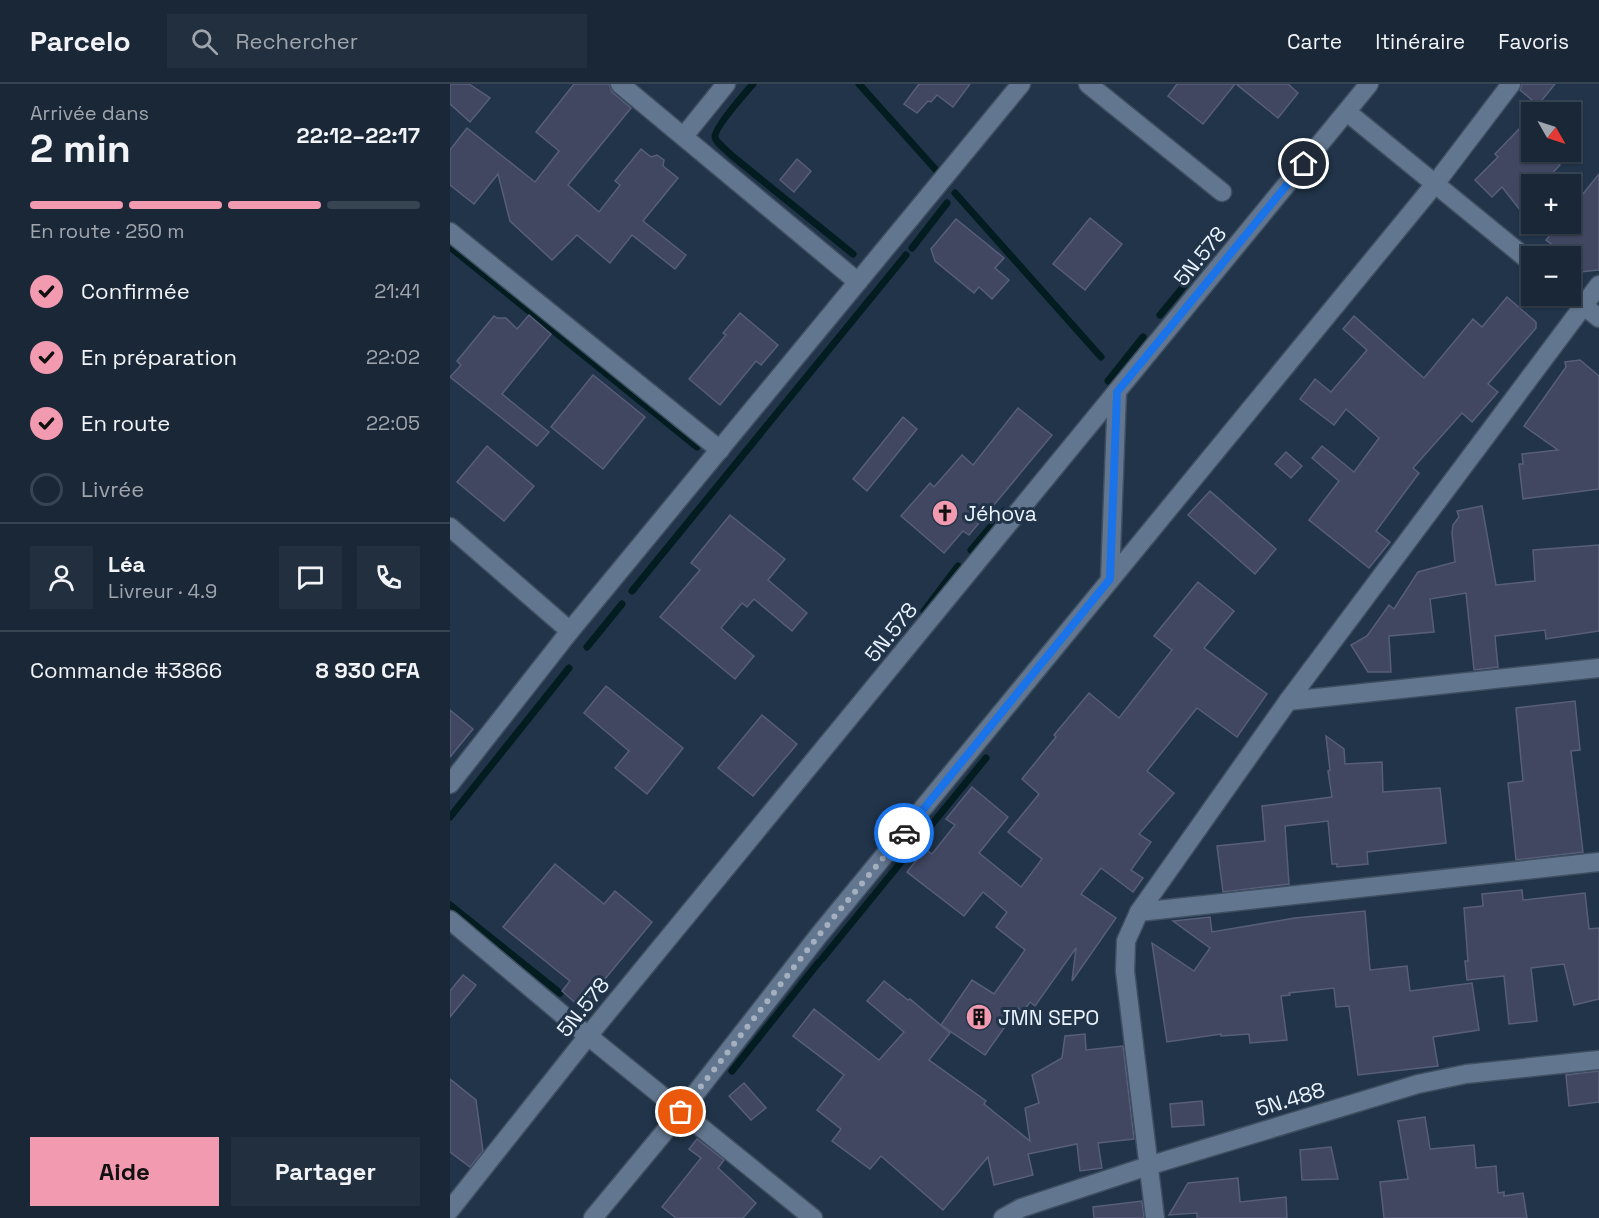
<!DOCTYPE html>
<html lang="fr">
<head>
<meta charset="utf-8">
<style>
  body { margin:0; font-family:"Space Grotesk",sans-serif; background:#222f3f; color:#f1f3f6; height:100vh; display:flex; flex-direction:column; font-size:22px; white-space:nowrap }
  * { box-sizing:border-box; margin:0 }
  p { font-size:20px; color:#9fa5ad }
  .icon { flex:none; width:33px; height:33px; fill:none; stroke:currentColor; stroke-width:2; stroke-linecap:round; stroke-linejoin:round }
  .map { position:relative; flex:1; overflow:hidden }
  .sheet { display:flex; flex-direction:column; background:#192737; width:450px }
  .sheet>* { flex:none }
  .needle { width:39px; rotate:129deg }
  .controls { position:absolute; left:1071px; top:18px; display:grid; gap:12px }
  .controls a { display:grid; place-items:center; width:60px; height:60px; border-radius:0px; background:#192737; box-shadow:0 2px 4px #0004,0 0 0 2px #374452; font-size:30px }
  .pin { position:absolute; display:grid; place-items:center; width:51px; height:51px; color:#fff; margin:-26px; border:3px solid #fff; border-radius:50%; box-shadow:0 2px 6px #0007 }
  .courier { position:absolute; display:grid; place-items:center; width:60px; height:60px; margin:-30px; border:4px solid #1a73e8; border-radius:50%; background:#fff; color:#222; box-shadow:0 2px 8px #0007 }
  .headline em { font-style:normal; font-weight:700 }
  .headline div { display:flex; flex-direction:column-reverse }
  .headline { display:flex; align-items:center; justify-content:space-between; height:102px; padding:0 30px }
  h1 { font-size:39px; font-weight:700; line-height:45px }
  .bar { display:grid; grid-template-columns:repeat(4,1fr); gap:9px 6px; align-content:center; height:72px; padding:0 30px }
  .bar i { height:8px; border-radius:4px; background:#374452 }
  .bar .selected { background:#f29ab0 }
  .bar p { grid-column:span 4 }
  .line { display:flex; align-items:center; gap:15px; padding:0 30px; border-top:2px solid #374452 }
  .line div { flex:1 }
  .round { display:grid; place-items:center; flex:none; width:63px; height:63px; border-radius:0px; background:#222f3f }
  ol { padding:0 30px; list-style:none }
  li { display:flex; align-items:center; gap:18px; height:66px }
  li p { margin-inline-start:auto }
  li .icon { padding:6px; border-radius:50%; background:#f29ab0; color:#111; stroke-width:4 }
  li:last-child { color:#9fa5ad }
  li i { width:33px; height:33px; border:3px solid #374452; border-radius:50% }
  .primary-button { display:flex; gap:12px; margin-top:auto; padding:12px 30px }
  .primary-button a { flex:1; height:69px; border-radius:0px; background:#f29ab0; color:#111; font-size:24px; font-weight:700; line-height:69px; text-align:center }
  .primary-button a+a { background:#222f3f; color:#f1f3f6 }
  header { display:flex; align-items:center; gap:36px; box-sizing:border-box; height:84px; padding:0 30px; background:#192737; border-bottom:2px solid #374452 }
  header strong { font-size:28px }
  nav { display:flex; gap:33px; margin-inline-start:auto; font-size:21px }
  .search { width:420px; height:54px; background:#222f3f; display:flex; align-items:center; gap:15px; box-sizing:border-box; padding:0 21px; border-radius:0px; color:#9fa5ad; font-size:22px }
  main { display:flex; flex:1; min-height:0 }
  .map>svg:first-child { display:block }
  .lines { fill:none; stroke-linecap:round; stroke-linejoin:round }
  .stream { stroke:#021c20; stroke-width:7 }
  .building { fill:#414761; stroke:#585e7a; stroke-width:1.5 }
  .minor-casing { stroke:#3f4f61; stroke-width:21 }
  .minor { stroke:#62778f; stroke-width:18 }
  .done { stroke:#a4b0bf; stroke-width:6; stroke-dasharray:0 10.8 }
  .route { stroke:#1a73e8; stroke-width:8 }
  .labels { text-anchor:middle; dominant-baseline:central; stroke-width:6; stroke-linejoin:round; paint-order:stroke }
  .street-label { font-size:21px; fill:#eaf3fe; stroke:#213449 }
  .poi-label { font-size:21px; fill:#eaf3fe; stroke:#213449; text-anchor:start }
</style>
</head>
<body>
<header>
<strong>Parcelo</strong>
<div class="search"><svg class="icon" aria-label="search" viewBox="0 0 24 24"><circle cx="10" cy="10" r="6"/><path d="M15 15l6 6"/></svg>Rechercher</div>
<nav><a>Carte</a><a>Itinéraire</a><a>Favoris</a></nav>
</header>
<main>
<section class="sheet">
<div class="headline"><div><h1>2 min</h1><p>Arrivée dans</p></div><em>22:12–22:17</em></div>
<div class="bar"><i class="selected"></i><i class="selected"></i><i class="selected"></i><i></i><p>En route · 250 m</p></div>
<ol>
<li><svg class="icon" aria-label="check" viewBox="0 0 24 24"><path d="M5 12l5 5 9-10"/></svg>Confirmée<p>21:41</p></li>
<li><svg class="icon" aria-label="check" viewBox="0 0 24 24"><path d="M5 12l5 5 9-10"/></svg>En préparation<p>22:02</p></li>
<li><svg class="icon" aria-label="check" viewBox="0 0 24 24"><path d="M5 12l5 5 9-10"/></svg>En route<p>22:05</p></li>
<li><i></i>Livrée</li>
</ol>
<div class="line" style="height:108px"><a class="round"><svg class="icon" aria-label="person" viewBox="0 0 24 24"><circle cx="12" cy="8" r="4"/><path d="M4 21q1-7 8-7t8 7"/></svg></a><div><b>Léa</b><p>Livreur · 4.9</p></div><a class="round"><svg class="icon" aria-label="chat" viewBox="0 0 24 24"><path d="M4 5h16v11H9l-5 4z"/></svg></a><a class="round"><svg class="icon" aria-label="phone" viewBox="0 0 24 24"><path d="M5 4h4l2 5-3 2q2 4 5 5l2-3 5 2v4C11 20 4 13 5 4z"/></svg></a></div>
<div class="line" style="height:78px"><div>Commande #3866</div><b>8 930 CFA</b></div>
<div class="primary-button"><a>Aide</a><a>Partager</a></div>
</section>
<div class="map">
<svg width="1149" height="1134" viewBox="0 0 1149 1134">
  <rect width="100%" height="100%" fill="#213449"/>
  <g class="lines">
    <g class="stream">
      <path d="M303,0C296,8 264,44 265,53C265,58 278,67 281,71L403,170"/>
      <path d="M409,0L486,86"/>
      <path d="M505,109L651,273"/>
      <path d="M0,163L247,363"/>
      <path d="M462,164L497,119"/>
      <path d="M710,231L748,185"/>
      <path d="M658,297L693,253"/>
      <path d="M521,466L554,427"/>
      <path d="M182,507L456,171"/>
      <path d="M474,527L508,482"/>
      <path d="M137,563L172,520"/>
      <path d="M0,733L119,584"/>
      <path d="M0,821L110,909"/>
      <path d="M372,875L536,674"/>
      <path d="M282,987L369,878"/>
    </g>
  </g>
  <g class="building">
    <path d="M0,0H19L40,14L20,38L0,20Z"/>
    <path d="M124,0H159L162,8L181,24L118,101L149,128L170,101L165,97L191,65L201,73L207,71L214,76L213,82L228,94L193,137L236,171L225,185L182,151L160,179L127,151L102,176L60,137L48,90L24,120L0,101V66L17,44L85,98L109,67L86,48Z"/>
    <path d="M469,0H520L503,23L487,11L481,18L478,17L467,29L454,20Z"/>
    <path d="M727,0H785L753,40L718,12Z"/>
    <path d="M786,0H838L848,9L828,34Z"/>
    <path d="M1072,0H1105L1088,21L1070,6Z"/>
    <path d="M1070,44L1082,55V68H1095L1110,81L1092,100H1082V115L1070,126L1052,103L1042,113L1025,96L1048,73L1045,70Z"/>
    <path d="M347,75L361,87L344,108L330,96Z"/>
    <path d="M1149,90V186L1130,188L1129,182L1120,175V172H1117L1096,156L1109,140H1120V126Z"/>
    <path d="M640,134L672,160L635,206L603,180Z"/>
    <path d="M506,135L554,174L545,184L559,196L542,215L529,203L524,209L485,177L481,165Z"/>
    <path d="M1057,213L1086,238V244L1038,300L1048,308L1022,338L1012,329L963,384L969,389L926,447L940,458L919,484L859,436L889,397L862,374L872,362L904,388L929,354L896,325L884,341L850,315L865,295L881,308L917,266L893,245L904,232L974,294L1023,235L1032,243Z"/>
    <path d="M290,229L328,261L311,281L306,277L270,321L239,295L276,251L273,249Z"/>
    <path d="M79,231L101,250L52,310L99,348L87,362L0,293L11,281L7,277L44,232L47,234H56L67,245Z"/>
    <path d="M1130,276L1149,292V405L1073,415L1069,380H1073L1072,370L1108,366L1074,342L1116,283L1115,278Z"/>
    <path d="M143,291L195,333L153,385L101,343Z"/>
    <path d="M568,324L602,351L519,451L513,447L494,469L451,432L480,399L484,403L512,371L523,381Z"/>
    <path d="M453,333L467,345L417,407L403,395Z"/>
    <path d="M37,362L84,402L54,437L7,398Z"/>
    <path d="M836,368L852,382L841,394L825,380Z"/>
    <path d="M760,407L826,465L805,490L738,431Z"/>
    <path d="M1032,422L1046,501L1085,497L1083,466L1149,461V547L1096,555L1095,546L1045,552L1048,583L1024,586L1016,509L980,515L984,548L939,552L941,588H918L901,561L917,552L939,521L944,525L968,488L1005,478L1002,449L1003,441L1009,433L1007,427Z"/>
    <path d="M280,431L335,475L318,496L357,529L342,547L304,515L297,523L292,519L271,544L304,572L285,595L210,533L250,486L241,479Z"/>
    <path d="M748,498L784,527L754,564L817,610L787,653L747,624L697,687L724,709L689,750L701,758L681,786L693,794L683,808L651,784L631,810L666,834L622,897L626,864L585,922L580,918L573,928L568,924L535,971L491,941L522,896L544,910L575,866L546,843L557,828L533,808L514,832L457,788L475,765L482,770L505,741L496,735L522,703L558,733L529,769L571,803L592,775L558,748L589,710L572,695L606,653L604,651L639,609L669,634L722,566L704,552Z"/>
    <path d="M156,602L233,664L197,710L165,684L179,667L134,629Z"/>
    <path d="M1125,617L1130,666L1121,667L1133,768L1066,776L1058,699L1073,697L1066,624Z"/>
    <path d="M0,626L23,645L0,673Z"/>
    <path d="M312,631L347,660L303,712L268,684Z"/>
    <path d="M876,652L894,665L895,680L932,678L933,708L990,704L996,759L917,768L918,780L887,783V780H882L878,737L835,742L839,800L773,808L767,762L815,757L812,722L882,713L878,687L880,686Z"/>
    <path d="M105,780L154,820L165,807L202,838L131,924L112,907L120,897L53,843Z"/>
    <path d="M1072,806L1073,816L1135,809L1139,845L1149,844V915L1124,921L1114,880L1081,884L1087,937L1059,940L1054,892L1017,896L1015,877H1018L1014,824L1033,822L1032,810Z"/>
    <path d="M915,827L920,886L957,882L960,907L1022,899L1029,946L983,953L988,982L908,991L899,922L886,923L884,904L839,909L840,911L831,912L837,956L800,959L799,950L771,952V950L717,958L702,859L744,887L760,864L723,837L760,833L762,848L845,834Z"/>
    <path d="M13,891L26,901L0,933V907Z"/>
    <path d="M434,897L458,916L460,915L500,949L479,976L536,1017L534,1020L580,1057L575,1024L589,1019L582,991L612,974L615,952L635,950L636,966L673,962L684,1055L648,1059L652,1084L630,1087L627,1060L578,1070L583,1091L544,1101L538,1073L493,1126L431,1072L420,1085L382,1057L391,1045L367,1026L394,991L343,952L364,925L429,976L454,948L417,917Z"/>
    <path d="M1149,987V1018L1119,1022L1116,991Z"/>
    <path d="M0,995L26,1016L33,1067L20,1083L0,1068Z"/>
    <path d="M294,999L316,1024L301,1036L279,1012Z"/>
    <path d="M752,1017L754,1041L722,1043L720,1020Z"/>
    <path d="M975,1033L980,1065L1024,1061L1026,1084L1046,1082L1048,1109L1054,1108V1112L1073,1109L1077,1134H934L930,1098L958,1095L948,1037Z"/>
    <path d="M247,1055L274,1076L268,1084L306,1119L293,1134H226L212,1123L251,1074L239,1065Z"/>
    <path d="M881,1063L888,1095L852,1096L850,1066Z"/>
    <path d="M788,1094L790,1118L836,1113L837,1134H747V1129L719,1131L738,1099Z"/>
    <path d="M692,1117L694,1134H644L643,1123Z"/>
  </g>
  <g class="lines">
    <defs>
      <g id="minor">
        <path d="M170,0L408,198"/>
        <path d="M638,0L772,108"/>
        <path d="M897,28L1082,179"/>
        <path d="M234,52L276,0"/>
        <path d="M0,148L270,366"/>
        <path d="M1120,211L1149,234"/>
        <path d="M0,443L120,547"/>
        <path d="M660,495L667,308"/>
        <path d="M838,617L1149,584"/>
        <path d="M0,700L120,547L571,0"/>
        <path d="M689,828L1149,778"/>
        <path d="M0,836L138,952L363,1134"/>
        <path d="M0,1126L138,952L919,0"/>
        <path d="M143,1134L231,1028L369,851L985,100L1061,0"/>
        <path d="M553,1134L571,1124L698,1082L968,1000L1016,990L1149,976"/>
        <path d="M705,1134L675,887L676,857L689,828L838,617L1149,201"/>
      </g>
    </defs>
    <use href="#minor" class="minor-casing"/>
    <use href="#minor" class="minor"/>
  </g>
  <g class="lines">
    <path class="done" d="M231,1028L369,851L454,749"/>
    <path class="route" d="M454,749L660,495L667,308L854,80"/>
  </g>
  <defs>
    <symbol id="church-disc" viewBox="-11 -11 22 22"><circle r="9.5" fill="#f29ab0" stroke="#213449"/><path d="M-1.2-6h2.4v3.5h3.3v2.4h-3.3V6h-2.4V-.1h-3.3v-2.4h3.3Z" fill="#111"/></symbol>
    <symbol id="building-disc" viewBox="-11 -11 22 22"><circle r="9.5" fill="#f29ab0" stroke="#213449"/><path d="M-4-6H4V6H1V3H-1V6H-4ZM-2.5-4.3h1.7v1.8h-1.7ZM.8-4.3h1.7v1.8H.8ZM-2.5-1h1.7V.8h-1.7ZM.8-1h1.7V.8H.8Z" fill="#111"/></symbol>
  </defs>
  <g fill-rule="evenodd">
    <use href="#church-disc" x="480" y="414" width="30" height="30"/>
    <use href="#building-disc" x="514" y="918" width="30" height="30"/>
  </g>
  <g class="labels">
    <g class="street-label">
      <text transform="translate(750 172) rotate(-51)">5N.578</text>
      <text transform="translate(441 548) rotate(-51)">5N.578</text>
      <text transform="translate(133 923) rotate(-51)">5N.578</text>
      <text transform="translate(840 1015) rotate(-17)">5N.488</text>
    </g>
    <g class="poi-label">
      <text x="514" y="429">Jéhova</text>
      <text x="548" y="933">JMN SEPO</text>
    </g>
  </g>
</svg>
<div class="controls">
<a><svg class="needle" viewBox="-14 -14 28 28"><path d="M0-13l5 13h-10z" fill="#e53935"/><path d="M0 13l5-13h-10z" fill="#9fa5ad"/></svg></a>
<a>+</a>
<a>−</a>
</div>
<div class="pin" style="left:231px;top:1028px;background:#ea580c"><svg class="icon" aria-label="bag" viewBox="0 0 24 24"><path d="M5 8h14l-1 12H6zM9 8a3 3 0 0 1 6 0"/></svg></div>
<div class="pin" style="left:854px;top:80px;background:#1f2937"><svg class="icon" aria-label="home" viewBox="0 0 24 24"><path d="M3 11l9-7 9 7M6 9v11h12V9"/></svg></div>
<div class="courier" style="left:454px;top:749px"><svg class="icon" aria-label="car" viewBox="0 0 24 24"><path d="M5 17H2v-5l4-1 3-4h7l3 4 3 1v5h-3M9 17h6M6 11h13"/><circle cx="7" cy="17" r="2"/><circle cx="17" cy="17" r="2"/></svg></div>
</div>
</main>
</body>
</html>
